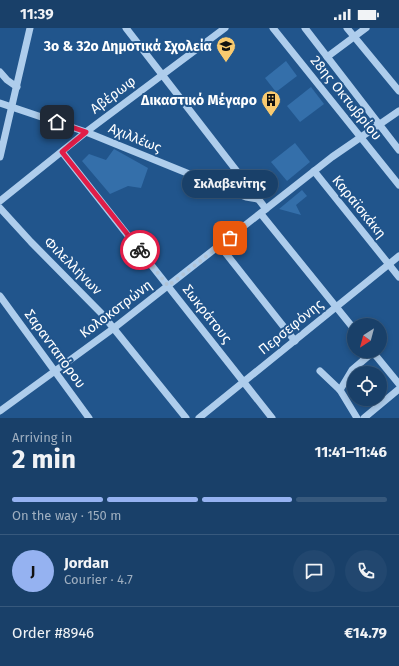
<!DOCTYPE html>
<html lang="en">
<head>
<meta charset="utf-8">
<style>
  body { margin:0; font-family:"Fira Sans",sans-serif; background:#22476f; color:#f1f3f6; height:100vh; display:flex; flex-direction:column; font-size:15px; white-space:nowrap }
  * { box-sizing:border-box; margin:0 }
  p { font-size:13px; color:#9fafc0 }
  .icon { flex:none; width:22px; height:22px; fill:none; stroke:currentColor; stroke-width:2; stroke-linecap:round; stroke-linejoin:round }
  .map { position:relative; height:390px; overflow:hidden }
  .side { display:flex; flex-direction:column; background:#194069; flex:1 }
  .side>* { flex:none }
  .needle { width:26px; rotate:216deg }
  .fabs { position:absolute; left:347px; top:290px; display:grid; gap:8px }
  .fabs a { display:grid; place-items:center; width:40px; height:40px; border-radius:50%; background:#194069; box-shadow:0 2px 6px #0003,0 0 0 1px #37597d; font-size:20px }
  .pin { position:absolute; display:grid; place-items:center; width:34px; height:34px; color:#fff; margin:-17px; border-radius:8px; box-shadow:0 2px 6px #0006 }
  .courier { position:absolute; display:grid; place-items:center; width:40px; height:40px; margin:-20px; border:3px solid #e11d48; border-radius:50%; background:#fff; color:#222; box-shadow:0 1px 5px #0007 }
  .bubble { position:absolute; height:28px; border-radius:14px; background:#194069; box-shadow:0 2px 6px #0003,0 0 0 1px #37597d; font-size:13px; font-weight:700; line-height:28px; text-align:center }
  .summary em { font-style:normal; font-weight:700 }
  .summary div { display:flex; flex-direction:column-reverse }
  .summary { display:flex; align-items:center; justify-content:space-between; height:68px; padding:0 12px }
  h1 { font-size:26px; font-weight:700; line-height:30px }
  .bar { display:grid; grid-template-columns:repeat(4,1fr); gap:6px 4px; align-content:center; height:48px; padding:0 12px }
  .bar i { height:5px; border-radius:3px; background:#37597d }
  .bar .on { background:#95b2f1 }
  .bar p { grid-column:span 4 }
  .line { display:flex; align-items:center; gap:10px; padding:0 12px; border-top:1px solid #37597d }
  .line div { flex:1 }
  .round { display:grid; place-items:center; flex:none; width:42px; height:42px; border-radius:21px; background:#22476f }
  .status { display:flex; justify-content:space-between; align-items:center; height:28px; padding:0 20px; background:#194069; direction:ltr }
  .status svg { height:11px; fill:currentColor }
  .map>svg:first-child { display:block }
  .green { fill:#346faa }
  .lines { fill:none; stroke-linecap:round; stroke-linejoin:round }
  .minor { stroke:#aecdec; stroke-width:7 }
  .done { stroke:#b1c4d7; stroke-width:4; stroke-dasharray:0 7.2 }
  .route { stroke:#e11d48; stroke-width:5 }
  .labels { text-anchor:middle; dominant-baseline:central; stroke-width:4; stroke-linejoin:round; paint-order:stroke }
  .poi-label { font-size:14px; font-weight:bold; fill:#fff; stroke:#21558c; text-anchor:end }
  .street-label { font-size:14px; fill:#fff; stroke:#21558c }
</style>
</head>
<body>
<div class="status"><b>11:39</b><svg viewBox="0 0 49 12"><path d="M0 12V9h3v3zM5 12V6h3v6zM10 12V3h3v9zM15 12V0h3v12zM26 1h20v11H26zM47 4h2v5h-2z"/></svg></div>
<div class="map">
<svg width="399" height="390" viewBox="0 0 399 390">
  <rect width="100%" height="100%" fill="#21558c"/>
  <g class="green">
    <path d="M286,33L297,48L276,64L265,50Z"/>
    <path d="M311,59L324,76L300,94L287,78Z"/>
    <path d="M295,115L310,134L287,153L271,134Z"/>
    <path d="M114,121L148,140L141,160L128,158L110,166L82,133L89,126L106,132Z"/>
    <path d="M269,146L279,158L271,165L261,153Z"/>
    <path d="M302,162L307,168L296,177L301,187L279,181Z"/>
  </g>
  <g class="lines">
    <g class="minor">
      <path d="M126,0L266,181"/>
      <path d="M273,0L399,157"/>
      <path d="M305,0L399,122"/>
      <path d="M347,0L399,63"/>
      <path d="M327,29L366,0"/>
      <path d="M0,44L7,52L17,59"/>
      <path d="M0,75L86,104L246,169L258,171"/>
      <path d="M62,124L272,390"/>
      <path d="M0,129L30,0"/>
      <path d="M314,143L399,249"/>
      <path d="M0,173L86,104L225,0"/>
      <path d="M0,180L31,214L102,286L186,390"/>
      <path d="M261,186L354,301"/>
      <path d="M220,218L295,313"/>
      <path d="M0,268L89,390"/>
      <path d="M372,323L399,356"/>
      <path d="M320,343L340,362L357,390"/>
      <path d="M340,362L352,342L373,324"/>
      <path d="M0,383L114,300L332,129L399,83"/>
      <path d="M199,390L399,228"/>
      <path d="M364,390L399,361"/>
    </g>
  </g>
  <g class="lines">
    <path class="done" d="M140,222L168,258L230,210"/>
    <path class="route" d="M57,94L86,104L62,124L140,222"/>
  </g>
  <defs>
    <symbol id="school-pin" viewBox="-11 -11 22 30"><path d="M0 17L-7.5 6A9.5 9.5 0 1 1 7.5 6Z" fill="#f9ca6f" stroke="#21558c"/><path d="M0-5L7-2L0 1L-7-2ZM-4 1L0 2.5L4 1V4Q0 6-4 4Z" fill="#111"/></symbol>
    <symbol id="building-pin" viewBox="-11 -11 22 30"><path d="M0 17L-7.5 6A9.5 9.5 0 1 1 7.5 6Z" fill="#f9ca6f" stroke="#21558c"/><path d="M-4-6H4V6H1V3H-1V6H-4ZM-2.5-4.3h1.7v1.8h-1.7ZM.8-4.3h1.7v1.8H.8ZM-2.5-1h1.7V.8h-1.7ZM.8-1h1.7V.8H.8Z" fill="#111"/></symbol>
  </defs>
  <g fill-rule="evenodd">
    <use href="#school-pin" x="215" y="7" width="22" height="30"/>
    <use href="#building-pin" x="260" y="61" width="22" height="30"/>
  </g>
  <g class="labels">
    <g class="poi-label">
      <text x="212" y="18">3ο &amp; 32ο Δημοτικά Σχολεία</text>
      <text x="257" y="72">Δικαστικό Μέγαρο</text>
    </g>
    <g class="street-label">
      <text transform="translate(113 67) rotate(-37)">Αβέρωφ</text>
      <text transform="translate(346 70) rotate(51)">28ης Οκτωβρίου</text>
      <text transform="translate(135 110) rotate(22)">Αχιλλέως</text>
      <text transform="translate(359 179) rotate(51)">Καραϊσκάκη</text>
      <text transform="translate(73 238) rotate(45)">Φιλελλήνων</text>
      <text transform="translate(116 281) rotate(-37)">Κολοκοτρώνη</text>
      <text transform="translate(207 286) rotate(52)">Σωκράτους</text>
      <text transform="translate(291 299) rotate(-39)">Περσεφόνης</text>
      <text transform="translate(55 321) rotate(54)">Σαρανταπόρου</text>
    </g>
  </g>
</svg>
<div class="fabs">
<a><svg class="needle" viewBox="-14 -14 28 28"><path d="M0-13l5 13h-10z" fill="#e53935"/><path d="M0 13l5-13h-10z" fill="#9fafc0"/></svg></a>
<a><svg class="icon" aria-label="locate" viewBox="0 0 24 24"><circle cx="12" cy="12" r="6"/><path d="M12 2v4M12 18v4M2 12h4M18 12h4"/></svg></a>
</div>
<div class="pin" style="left:230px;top:210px;background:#ea580c"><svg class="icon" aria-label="bag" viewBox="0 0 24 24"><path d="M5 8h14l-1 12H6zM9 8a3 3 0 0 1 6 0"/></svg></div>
<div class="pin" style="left:57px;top:94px;background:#1f2937"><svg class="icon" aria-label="home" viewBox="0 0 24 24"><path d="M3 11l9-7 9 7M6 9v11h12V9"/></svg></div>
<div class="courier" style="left:140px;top:222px"><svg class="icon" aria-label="bike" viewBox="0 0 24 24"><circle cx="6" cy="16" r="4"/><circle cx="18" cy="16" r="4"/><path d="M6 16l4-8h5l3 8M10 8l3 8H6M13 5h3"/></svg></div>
<div class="bubble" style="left:182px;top:142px;width:96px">Σκλαβενίτης</div>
</div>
<section class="side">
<div class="summary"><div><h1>2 min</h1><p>Arriving in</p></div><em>11:41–11:46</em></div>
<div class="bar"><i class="on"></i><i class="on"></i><i class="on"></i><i></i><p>On the way · 150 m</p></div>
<div class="line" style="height:72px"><b class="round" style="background:#95b2f1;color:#111">J</b><div><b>Jordan</b><p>Courier · 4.7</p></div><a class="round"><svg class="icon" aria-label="chat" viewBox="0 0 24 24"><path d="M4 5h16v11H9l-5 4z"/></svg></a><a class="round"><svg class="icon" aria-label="phone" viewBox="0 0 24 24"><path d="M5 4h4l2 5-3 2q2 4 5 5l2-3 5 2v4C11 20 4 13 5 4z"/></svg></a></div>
<div class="line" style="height:52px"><div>Order #8946</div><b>€14.79</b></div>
</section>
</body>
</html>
